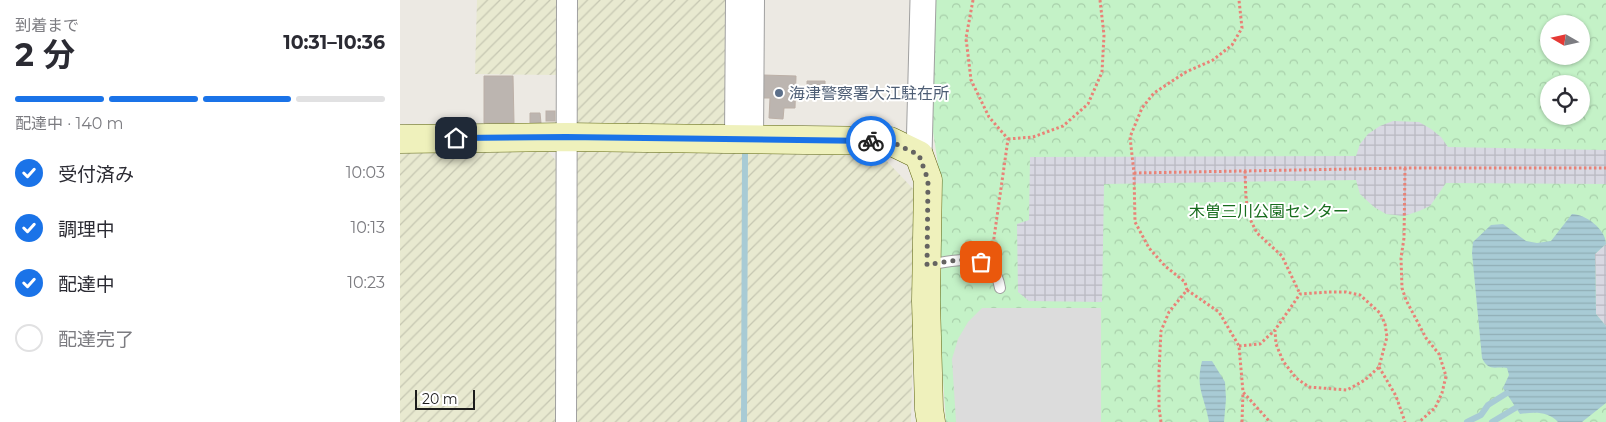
<!DOCTYPE html>
<html lang="ja">
<head>
<meta charset="utf-8">
<style>
  body { margin:0; font-family:Montserrat,"Noto Sans JP",sans-serif; background:#f2f2f3; color:#2b2b33; height:100vh; display:flex; flex-direction:column; font-size:19px; white-space:nowrap }
  * { box-sizing:border-box; margin:0 }
  p { font-size:16px; color:#7c7c81 }
  .icon { flex:none; width:28px; height:28px; fill:none; stroke:currentColor; stroke-width:2; stroke-linecap:round; stroke-linejoin:round }
  .map { position:relative; flex:1; overflow:hidden }
  .panel { display:flex; flex-direction:column; background:#fff; width:400px }
  .panel>* { flex:none }
  .needle { width:32px; rotate:279deg }
  .tools { position:absolute; left:1140px; top:15px; display:grid; gap:10px }
  .tools a { display:grid; place-items:center; width:50px; height:50px; border-radius:50%; background:#fff; box-shadow:0 1px 4px #0004; font-size:25px }
  .scale { position:absolute; left:15px; bottom:12px; width:60px; box-sizing:border-box; padding-left:5px; border:2px solid #1c1c1c; border-top:0; font-size:14px; line-height:18px; white-space:nowrap; color:#1c1c1c; -webkit-text-stroke:4px #fff; paint-order:stroke }
  .pin { position:absolute; display:grid; place-items:center; width:42px; height:42px; color:#fff; margin:-21px; border-radius:10px; box-shadow:0 2px 8px #0006 }
  .courier { position:absolute; display:grid; place-items:center; width:50px; height:50px; margin:-25px; border:4px solid #1a73e8; border-radius:50%; background:#fff; color:#222; box-shadow:0 1px 6px #0007 }
  .summary em { font-style:normal; font-weight:700 }
  .summary div { display:flex; flex-direction:column-reverse }
  .summary { display:flex; align-items:center; justify-content:space-between; height:85px; padding:0 15px }
  h1 { font-size:32px; font-weight:700; line-height:38px }
  .bar { display:grid; grid-template-columns:repeat(4,1fr); gap:8px 5px; align-content:center; height:60px; padding:0 15px }
  .bar i { height:6px; border-radius:4px; background:#e1e1e2 }
  .bar .active { background:#1a73e8 }
  .bar p { grid-column:span 4 }
  ol { padding:0 15px; list-style:none }
  li { display:flex; align-items:center; gap:15px; height:55px }
  li p { margin-inline-start:auto }
  li .icon { padding:5px; border-radius:50%; background:#1a73e8; color:#fff; stroke-width:4 }
  li:last-child { color:#7c7c81 }
  li i { width:28px; height:28px; border:2px solid #e1e1e2; border-radius:50% }
  main { display:flex; flex:1; min-height:0 }
  .map>svg:first-child { display:block }
  .farmland { fill:url(#farmland-furrows) }
  .park { fill:url(#park-crowns); fill-rule:evenodd }
  .parking { fill:#dcdcdc }
  .plaza { fill:url(#plaza-grid) }
  .water { fill:url(#water-rules) }
  .lines { fill:none; stroke-linecap:round; stroke-linejoin:round }
  .stream { stroke:#a8cbd5; stroke-width:6 }
  .building { fill:#bcb5b0; stroke:#bcb0a7 }
  .service-casing { stroke:#a0a0a0; stroke-width:12 }
  .minor-casing { stroke:#a0a0a0; stroke-width:22 }
  .tertiary-casing { stroke:#a0a0a0; stroke-width:27 }
  .secondary-casing { stroke:#5d6511; stroke-width:29 }
  .path { stroke:#e98277; stroke-width:3; stroke-dasharray:2.5 2.5; stroke-linecap:butt }
  .service { stroke:#fff; stroke-width:10 }
  .minor { stroke:#fff; stroke-width:20 }
  .tertiary { stroke:#fff; stroke-width:25 }
  .secondary { stroke:#eff1bc; stroke-width:28 }
  .done { stroke:#656462; stroke-width:5; stroke-dasharray:0 9 }
  .route { stroke:#1a73e8; stroke-width:6 }
  .service-dot { fill:#5c6f8a; stroke:#fff; stroke-width:2 }
  .labels { text-anchor:middle; dominant-baseline:central; stroke-width:4; stroke-linejoin:round; paint-order:stroke }
  .service-label { font-size:16px; fill:#4e5e75; stroke:#fff; text-anchor:start }
  .park-label { font-size:16px; fill:#186d1e; stroke:#fff }
</style>
</head>
<body>
<main>
<section class="panel">
<div class="summary"><div><h1>2 分</h1><p>到着まで</p></div><em>10:31–10:36</em></div>
<div class="bar"><i class="active"></i><i class="active"></i><i class="active"></i><i></i><p>配達中 · 140 m</p></div>
<ol>
<li><svg class="icon" aria-label="check" viewBox="0 0 24 24"><path d="M5 12l5 5 9-10"/></svg>受付済み<p>10:03</p></li>
<li><svg class="icon" aria-label="check" viewBox="0 0 24 24"><path d="M5 12l5 5 9-10"/></svg>調理中<p>10:13</p></li>
<li><svg class="icon" aria-label="check" viewBox="0 0 24 24"><path d="M5 12l5 5 9-10"/></svg>配達中<p>10:23</p></li>
<li><i></i>配達完了</li>
</ol>
</section>
<div class="map">
<svg width="1206" height="422" viewBox="0 0 1206 422">
  <defs>
    <pattern id="farmland-furrows" width="10" height="10" patternUnits="userSpaceOnUse" patternTransform="scale(1.25)"><rect width="10" height="10" fill="#e8e9d0"/><path d="M-1 1l2-2M0 10L10 0M9 11l2-2" fill="none" stroke="#c6c7b2"/></pattern>
    <pattern id="park-crowns" width="20" height="18" patternUnits="userSpaceOnUse" patternTransform="scale(1.25)"><rect width="20" height="18" fill="#c4f2c7"/><path d="M2 6a3 3 0 1 1 6 0M12 15a3 3 0 1 1 6 0" fill="none" stroke="#a8cfaa"/></pattern>
    <pattern id="plaza-grid" width="8" height="8" patternUnits="userSpaceOnUse" patternTransform="scale(1.25)"><rect width="8" height="8" fill="#d8d8e2"/><path d="M0 4h8M4 0v8" fill="none" stroke="#b9b9c1"/></pattern>
    <pattern id="water-rules" width="6" height="5" patternUnits="userSpaceOnUse" patternTransform="scale(1.25)"><rect width="6" height="5" fill="#a8cbd5"/><path d="M0 2.5h6" fill="none" stroke="#90aeb6"/></pattern>
  </defs>
  <rect width="100%" height="100%" fill="#ece9e3"/>
  <g class="farmland">
    <path d="M77,0H159V75L75,74Z"/>
    <path d="M176,0H333L331,129L183,127L177,123Z"/>
    <path d="M0,149H146L158,163L156,422H0Z"/>
    <path d="M184,150L482,156L516,192L511,422H174L175,157Z"/>
  </g>
  <path class="park" d="M533,0H1206V422H546L540,336L539,171L532,125ZM1149,24H1181V56H1149ZM1149,84H1181V116H1149Z"/>
  <path class="parking" d="M582,308H701V422H556L552,359L558,339L568,322Z"/>
  <g class="plaza">
    <path d="M993,121L1019,122L1031,129L1041,137L1048,147L1206,150V184L1046,183L1030,206L1019,211L1004,216L986,214L974,207L960,194L956,180L704,184L702,302L629,301L618,292L617,224L629,220L630,157L956,156L960,144L968,134L980,126Z"/>
    <path d="M1206,244V326L1196,314L1195,254Z"/>
  </g>
  <g class="water">
    <path d="M1172,214C1185,214 1206,229 1206,244L1195,254L1196,314L1206,326V403L1182,422H1158C1148,411 1134,412 1120,414L1103,388L1109,375L1107,368C1094,366 1089,372 1082,358L1072,253L1073,242L1091,225L1103,224L1126,241L1137,243L1151,241Z"/>
    <path d="M802,361H812L825,382L826,399L824,422H809C805,397 795,388 802,361Z"/>
  </g>
  <g class="lines">
    <g class="stream">
      <path d="M344,422L345,153"/>
      <path d="M1067,422L1081,415L1088,405L1107,393"/>
      <path d="M1092,422L1117,407"/>
    </g>
  </g>
  <g class="building">
    <path d="M363,75L396,76L395,108H384L383,119L369,118L370,98H362Z"/>
    <path d="M84,76H113L114,123H84Z"/>
    <path d="M407,81H425V99L407,98Z"/>
    <rect x="146" y="111" width="9" height="10"/>
    <path d="M130,113H140L141,123L130,124Z"/>
  </g>
  <g class="lines">
    <defs>
      <path id="service" d="M528,265C555,260 594,250 600,288"/>
      <g id="minor">
        <path d="M335,138L336,0"/>
        <path d="M353,139L354,0"/>
        <path d="M166,422L167,0"/>
      </g>
      <path id="tertiary" d="M519,155L523,0"/>
      <path id="secondary" d="M0,139L166,137L490,141L519,155L528,180L526,301L529,409L531,422"/>
    </defs>
    <use href="#service" class="service-casing"/>
    <use href="#minor" class="minor-casing"/>
    <use href="#tertiary" class="tertiary-casing"/>
    <use href="#secondary" class="secondary-casing"/>
    <g class="path">
      <path d="M573,0L566,38L571,80L589,117L608,139L592,252"/>
      <path d="M608,139L633,137L663,126L688,104L702,72L704,35L700,0"/>
      <path d="M1005,168L1004,238L1001,258L1002,288L1006,300L1026,338L1039,354L1046,376L1042,393L1035,408L1019,422"/>
      <path d="M845,171L846,199L850,219L857,233L882,256L900,294"/>
      <path d="M734,173L1005,168H1206"/>
      <path d="M787,290L819,312L839,346L843,392L870,422"/>
      <path d="M929,292H946L960,295L980,313L985,324L987,337L979,367L965,380L947,390L909,387L896,378L883,361L876,344L875,330L900,294Z"/>
      <path d="M839,346L860,344L875,330"/>
      <path d="M979,367L996,396L1005,422"/>
      <path d="M761,422L759,408V371L761,331L769,312L787,290L785,282L765,266L749,248L735,222L734,173L730,137L742,108L754,93L786,72L813,60L832,45L842,28L839,0"/>
      <path d="M842,422L843,392"/>
    </g>
    <use href="#service" class="service"/>
    <use href="#minor" class="minor"/>
    <use href="#tertiary" class="tertiary"/>
    <use href="#secondary" class="secondary"/>
  </g>
  <g class="lines">
    <path class="done" d="M471,141H490L519,155L528,180L527,265C545,262 563,257 581,262"/>
    <path class="route" d="M56,138L166,137L471,141"/>
  </g>
  <circle class="service-dot" cx="379" cy="93" r="5"/>
  <g class="labels">
    <g class="service-label">
      <text x="389" y="93">海津警察署大江駐在所</text>
    </g>
    <g class="park-label">
      <text x="869" y="211">木曽三川公園センター</text>
    </g>
  </g>
</svg>
<div class="tools">
<a><svg class="needle" viewBox="-14 -14 28 28"><path d="M0-13l5 13h-10z" fill="#e53935"/><path d="M0 13l5-13h-10z" fill="#7c7c81"/></svg></a>
<a><svg class="icon" aria-label="locate" viewBox="0 0 24 24"><circle cx="12" cy="12" r="6"/><path d="M12 2v4M12 18v4M2 12h4M18 12h4"/></svg></a>
</div>
<div class="scale">20 m</div>
<div class="pin" style="left:581px;top:262px;background:#ea580c"><svg class="icon" aria-label="bag" viewBox="0 0 24 24"><path d="M5 8h14l-1 12H6zM9 8a3 3 0 0 1 6 0"/></svg></div>
<div class="pin" style="left:56px;top:138px;background:#1f2937"><svg class="icon" aria-label="home" viewBox="0 0 24 24"><path d="M3 11l9-7 9 7M6 9v11h12V9"/></svg></div>
<div class="courier" style="left:471px;top:141px"><svg class="icon" aria-label="bike" viewBox="0 0 24 24"><circle cx="6" cy="16" r="4"/><circle cx="18" cy="16" r="4"/><path d="M6 16l4-8h5l3 8M10 8l3 8H6M13 5h3"/></svg></div>
</div>
</main>
</body>
</html>
